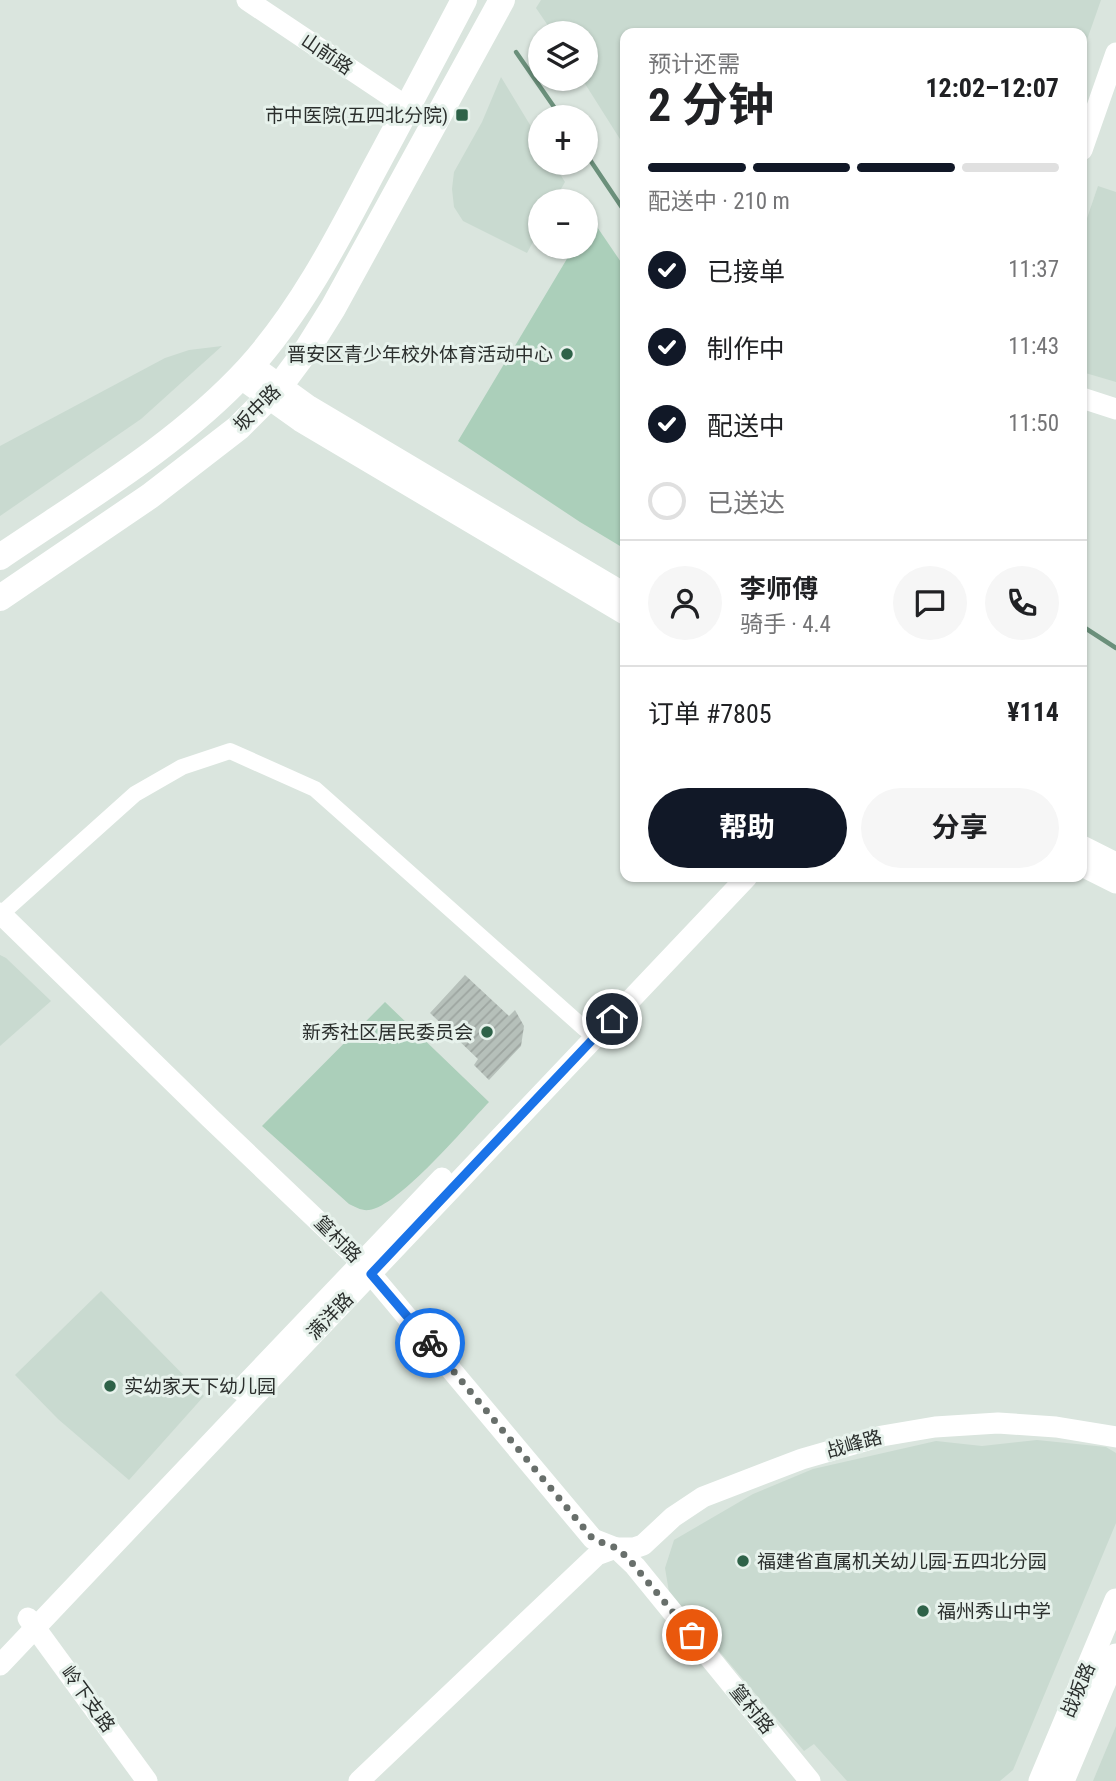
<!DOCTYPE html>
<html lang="zh">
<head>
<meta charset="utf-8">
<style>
  body { margin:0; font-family:"Roboto Condensed","Noto Sans SC",sans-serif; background:#f6f6f6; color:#202124; height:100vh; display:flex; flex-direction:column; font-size:26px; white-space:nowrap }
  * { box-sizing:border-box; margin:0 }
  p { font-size:23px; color:#757577 }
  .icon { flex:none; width:38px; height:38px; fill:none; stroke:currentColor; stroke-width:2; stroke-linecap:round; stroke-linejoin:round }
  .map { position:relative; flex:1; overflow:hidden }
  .drawer { position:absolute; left:620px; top:28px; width:467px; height:854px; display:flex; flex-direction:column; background:#fff; border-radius:14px; box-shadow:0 2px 5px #0004 }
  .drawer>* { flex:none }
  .buttons { position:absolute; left:528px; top:21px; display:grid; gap:14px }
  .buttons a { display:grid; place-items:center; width:70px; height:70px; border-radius:50%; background:#fff; box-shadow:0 2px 5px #0004; font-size:35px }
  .pin { position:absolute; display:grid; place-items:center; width:60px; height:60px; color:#fff; margin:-30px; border:4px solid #fff; border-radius:50%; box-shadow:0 2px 7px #0007 }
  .courier { position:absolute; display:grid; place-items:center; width:70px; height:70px; margin:-35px; border:5px solid #1a73e8; border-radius:50%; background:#fff; color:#222; box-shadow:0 2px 9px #0007 }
  .head em { font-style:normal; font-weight:700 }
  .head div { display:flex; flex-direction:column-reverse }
  .head { display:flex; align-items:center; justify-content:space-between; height:119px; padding:0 28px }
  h1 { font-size:46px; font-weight:700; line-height:52px }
  .bar { display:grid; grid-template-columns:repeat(4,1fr); gap:10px 7px; align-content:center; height:84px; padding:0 28px }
  .bar i { height:9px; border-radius:5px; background:#e0e0e0 }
  .bar .selected { background:#111827 }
  .bar p { grid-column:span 4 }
  .line { display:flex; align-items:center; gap:18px; padding:0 28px; border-top:2px solid #e0e0e0 }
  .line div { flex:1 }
  .round { display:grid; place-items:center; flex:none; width:74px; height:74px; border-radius:37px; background:#f6f6f6 }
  ol { padding:0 28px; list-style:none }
  li { display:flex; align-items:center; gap:21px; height:77px }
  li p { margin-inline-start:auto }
  li .icon { padding:7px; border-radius:50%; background:#111827; color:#fff; stroke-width:4 }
  li:last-child { color:#757577 }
  li i { width:38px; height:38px; border:4px solid #e0e0e0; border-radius:50% }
  .cta { display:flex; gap:14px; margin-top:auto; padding:14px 28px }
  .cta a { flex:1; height:80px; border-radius:42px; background:#111827; color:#fff; font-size:28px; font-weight:700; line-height:80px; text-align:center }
  .cta a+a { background:#f6f6f6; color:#202124 }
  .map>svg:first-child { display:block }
  .built { fill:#c9dad0 }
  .green { fill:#abcfba }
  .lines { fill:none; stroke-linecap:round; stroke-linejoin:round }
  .stream { stroke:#6b907b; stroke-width:4.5 }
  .building { fill:url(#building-hatch) }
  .minor { stroke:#fff; stroke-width:16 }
  .tertiary { stroke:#fff; stroke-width:21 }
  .secondary { stroke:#fff; stroke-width:23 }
  .primary { stroke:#fff; stroke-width:26 }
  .done { stroke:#686f6b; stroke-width:7; stroke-dasharray:0 12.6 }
  .route { stroke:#1a73e8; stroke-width:9 }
  .poi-dot { fill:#2e6248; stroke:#e7f2ec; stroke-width:2.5 }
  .labels { text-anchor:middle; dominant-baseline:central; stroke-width:6; stroke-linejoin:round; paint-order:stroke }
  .street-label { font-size:19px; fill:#2b2f2d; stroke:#e7f2ec }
  .poi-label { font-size:19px; fill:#2b2f2d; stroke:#e7f2ec; text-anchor:end }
</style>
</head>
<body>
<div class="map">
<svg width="1116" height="1781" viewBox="0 0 1116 1781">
  <defs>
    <pattern id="building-hatch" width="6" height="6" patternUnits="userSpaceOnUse" patternTransform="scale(1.75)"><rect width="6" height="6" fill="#b6c0ba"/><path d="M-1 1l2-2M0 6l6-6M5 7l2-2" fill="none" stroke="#9da5a0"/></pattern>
  </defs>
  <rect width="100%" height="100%" fill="#dae5de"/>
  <g class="built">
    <path d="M541,0H1101L1082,54V33H625V147L582,79H586V33H553L536,8Z"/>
    <path d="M501,77L541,143V163H553L565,182L554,201H541V227L527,253L463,221L454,207L452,189L454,172L482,122Z"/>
    <path d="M1098,186L1116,192V382L1082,372V233Z"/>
    <path d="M222,346L141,419L0,516V446L165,358L189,350Z"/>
    <path d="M0,955L6,958L51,1001L0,1046Z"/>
    <path d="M101,1291L204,1396L129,1480L58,1419L15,1375Z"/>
    <path d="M1037,1440L1106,1447L1116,1453V1523L1013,1770L1000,1781H847L814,1744L804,1751L669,1592L665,1568L674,1540L753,1494L813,1469L936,1441L982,1446Z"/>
    <path d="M1116,1726V1781H1093Z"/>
  </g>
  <g class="green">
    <path d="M591,218L625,268V549L580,522L458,441L574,247H586V226Z"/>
    <path d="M385,1002L489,1102C467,1125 398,1207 369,1210C362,1211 355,1207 349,1204L262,1126Z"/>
  </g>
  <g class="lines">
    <g class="stream">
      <path d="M516,52L561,117"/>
      <path d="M586,154L625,212"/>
      <path d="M1082,626L1116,648"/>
    </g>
  </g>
  <path class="building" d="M465,975L509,1016L515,1010L524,1026L521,1046L489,1080L474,1065L478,1059L430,1013Z"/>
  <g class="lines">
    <path class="minor" d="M1,914L135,794L182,767L230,751L315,789L585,1029"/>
    <g class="tertiary">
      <path d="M247,0L407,107"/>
      <path d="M1082,150L1116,53"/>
      <path d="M1082,398L1116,409"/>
      <path d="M0,913L210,1118L360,1261L593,1539L616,1548L635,1566L810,1781"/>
      <path d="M240,1390L442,1178"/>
      <path d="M28,1618L147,1781"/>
      <path d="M0,1665L747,877"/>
      <path d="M359,1781L597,1555L616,1548H634L643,1545L673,1517L703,1497L802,1459L882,1436L935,1427L998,1423L1056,1427L1116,1437"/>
    </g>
    <g class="secondary">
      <path d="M251,365L309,407L622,593"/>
      <path d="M240,377L300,420L625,613"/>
      <path d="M1082,847L1116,864"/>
      <path d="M1082,865L1116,882"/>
      <path d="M1040,1781L1116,1600"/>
      <path d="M1063,1781L1116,1655"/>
    </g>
    <g class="primary">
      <path d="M0,557C85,499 178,445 248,369C299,313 335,244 370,177C402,118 433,59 464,0"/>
      <path d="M0,598L150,496L238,428L279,387L308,348L333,308L502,0"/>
    </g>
  </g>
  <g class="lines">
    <path class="done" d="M430,1343L593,1539L616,1548L627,1557L692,1635"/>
    <path class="route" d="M430,1343L371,1274L612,1019"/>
  </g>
  <g class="poi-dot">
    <rect x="455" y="108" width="14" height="14" rx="3.5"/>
    <circle cx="567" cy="354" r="7"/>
    <circle cx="487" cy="1032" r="7"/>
    <circle cx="110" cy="1386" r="7"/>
    <circle cx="743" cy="1561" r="7"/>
    <circle cx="923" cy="1611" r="7"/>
  </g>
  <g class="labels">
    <g class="street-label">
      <text transform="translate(327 54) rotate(34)">山前路</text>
      <text transform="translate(257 408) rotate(-45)">坂中路</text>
      <text transform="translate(338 1239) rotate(45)">篁村路</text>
      <text transform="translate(330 1316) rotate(-46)">满洋路</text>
      <text transform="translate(854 1444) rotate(-16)">战峰路</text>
      <text transform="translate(1078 1690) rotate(-67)">战坂路</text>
      <text transform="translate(88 1699) rotate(54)">岭下支路</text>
      <text transform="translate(752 1709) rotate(51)">篁村路</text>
    </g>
    <g class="poi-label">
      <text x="448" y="115">市中医院(五四北分院)</text>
      <text x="553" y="354">晋安区青少年校外体育活动中心</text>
      <text x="473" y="1032">新秀社区居民委员会</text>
      <text x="124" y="1386" text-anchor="start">实幼家天下幼儿园</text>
      <text x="757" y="1561" text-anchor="start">福建省直属机关幼儿园-五四北分园</text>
      <text x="937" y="1611" text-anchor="start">福州秀山中学</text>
    </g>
  </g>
</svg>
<div class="buttons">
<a><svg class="icon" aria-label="layers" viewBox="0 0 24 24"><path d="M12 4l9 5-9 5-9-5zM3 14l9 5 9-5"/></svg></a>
<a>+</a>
<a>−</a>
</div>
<div class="pin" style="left:692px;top:1635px;background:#ea580c"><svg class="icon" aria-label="bag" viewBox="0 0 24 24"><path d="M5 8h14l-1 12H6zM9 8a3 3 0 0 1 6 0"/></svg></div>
<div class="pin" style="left:612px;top:1019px;background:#1f2937"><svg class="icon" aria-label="home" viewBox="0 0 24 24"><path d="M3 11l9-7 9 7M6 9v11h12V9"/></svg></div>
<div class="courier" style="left:430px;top:1343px"><svg class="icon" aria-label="bike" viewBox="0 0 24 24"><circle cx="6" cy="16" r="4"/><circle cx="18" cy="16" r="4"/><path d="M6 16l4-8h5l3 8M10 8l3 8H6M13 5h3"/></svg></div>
<section class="drawer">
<div class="head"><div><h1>2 分钟</h1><p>预计还需</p></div><em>12:02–12:07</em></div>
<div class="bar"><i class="selected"></i><i class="selected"></i><i class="selected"></i><i></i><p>配送中 · 210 m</p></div>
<ol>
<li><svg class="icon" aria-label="check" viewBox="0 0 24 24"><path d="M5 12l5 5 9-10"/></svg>已接单<p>11:37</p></li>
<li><svg class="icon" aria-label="check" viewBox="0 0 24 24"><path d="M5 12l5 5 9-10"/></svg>制作中<p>11:43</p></li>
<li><svg class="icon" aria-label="check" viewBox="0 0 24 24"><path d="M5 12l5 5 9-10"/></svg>配送中<p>11:50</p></li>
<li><i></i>已送达</li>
</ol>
<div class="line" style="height:126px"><a class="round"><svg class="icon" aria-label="person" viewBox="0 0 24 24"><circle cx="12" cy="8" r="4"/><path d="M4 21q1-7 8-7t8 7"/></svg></a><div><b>李师傅</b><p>骑手 · 4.4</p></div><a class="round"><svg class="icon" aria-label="chat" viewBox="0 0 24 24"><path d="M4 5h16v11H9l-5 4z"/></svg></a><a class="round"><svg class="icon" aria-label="phone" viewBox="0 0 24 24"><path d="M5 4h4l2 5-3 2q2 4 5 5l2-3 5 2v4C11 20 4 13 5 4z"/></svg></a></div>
<div class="line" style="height:91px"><div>订单 #7805</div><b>¥114</b></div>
<div class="cta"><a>帮助</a><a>分享</a></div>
</section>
</div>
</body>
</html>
